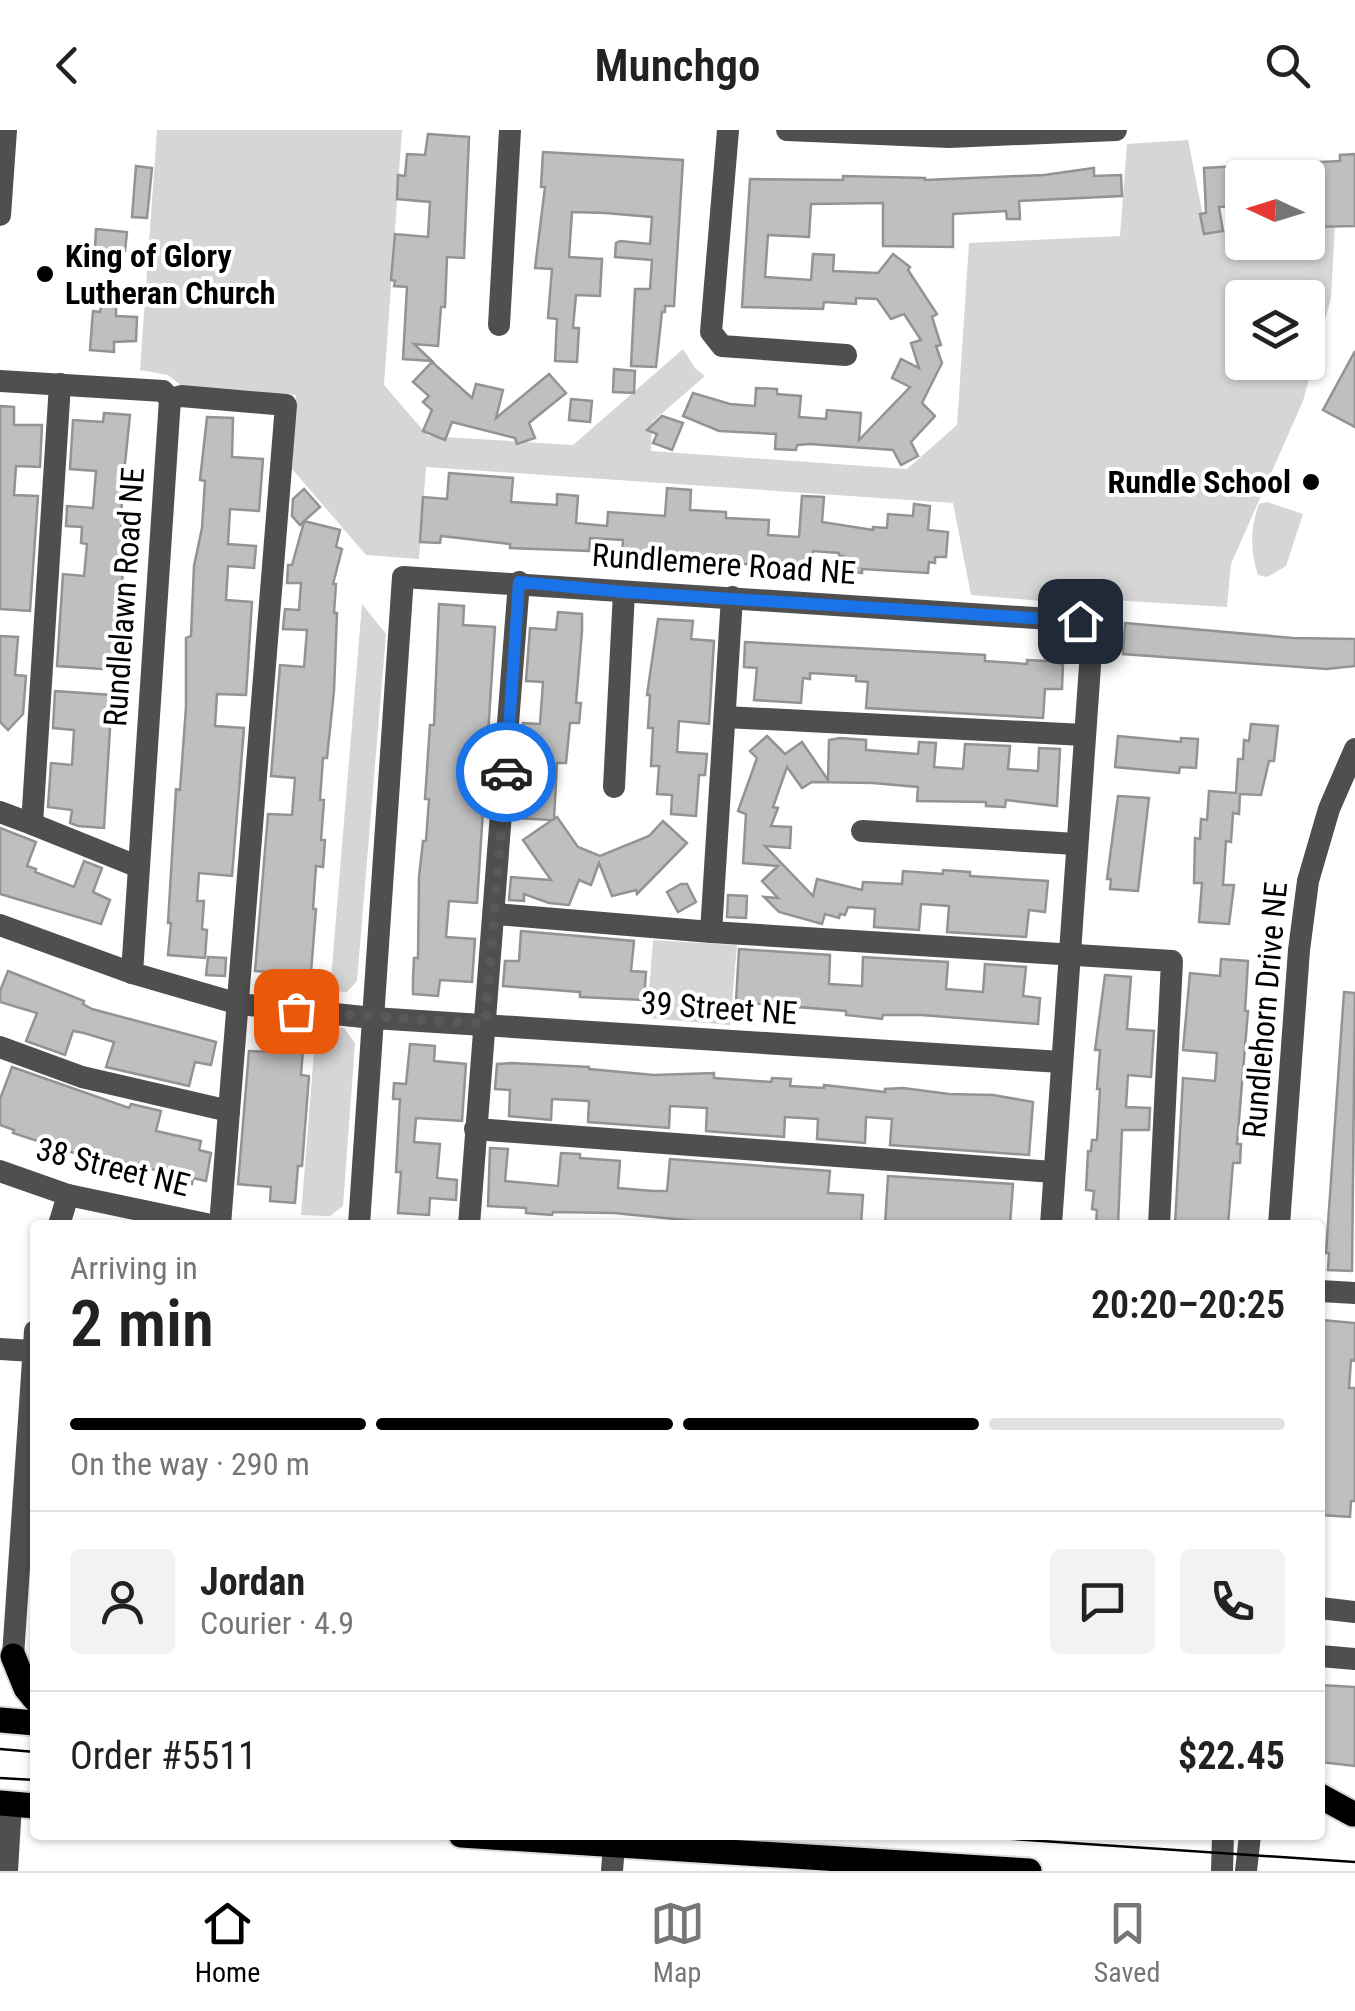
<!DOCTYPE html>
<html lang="en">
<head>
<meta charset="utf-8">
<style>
  body { margin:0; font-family:"Roboto Condensed",sans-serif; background:#f2f2f2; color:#222; height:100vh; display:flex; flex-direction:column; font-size:38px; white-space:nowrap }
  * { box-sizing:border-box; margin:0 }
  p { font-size:32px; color:#767676 }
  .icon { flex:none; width:55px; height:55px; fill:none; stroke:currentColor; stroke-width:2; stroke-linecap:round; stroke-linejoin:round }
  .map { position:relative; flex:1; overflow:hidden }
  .panel { position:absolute; left:30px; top:1090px; width:1295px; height:620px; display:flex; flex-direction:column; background:#fff; border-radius:10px; box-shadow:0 2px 8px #0004 }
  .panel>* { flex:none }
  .needle { width:65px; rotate:274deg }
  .fabs { position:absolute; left:1225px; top:30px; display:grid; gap:20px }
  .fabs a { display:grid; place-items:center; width:100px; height:100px; border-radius:10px; background:#fff; box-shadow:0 2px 8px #0004; font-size:50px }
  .pin { position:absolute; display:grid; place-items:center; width:85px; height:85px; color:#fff; margin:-42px; border-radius:20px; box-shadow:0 5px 15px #0006 }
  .courier { position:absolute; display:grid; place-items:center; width:100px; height:100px; margin:-50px; border:8px solid #1a73e8; border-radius:50%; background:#fff; color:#222; box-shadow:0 2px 12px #0007 }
  .summary em { font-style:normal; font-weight:600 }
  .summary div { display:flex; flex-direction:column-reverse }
  .summary { display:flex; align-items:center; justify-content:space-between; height:170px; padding:0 40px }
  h1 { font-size:65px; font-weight:600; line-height:75px }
  .bar { display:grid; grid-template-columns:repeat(4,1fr); gap:15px 10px; align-content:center; height:120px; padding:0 40px }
  .bar i { height:12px; border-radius:8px; background:#e0e0e0 }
  .bar .selected { background:#000 }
  .bar p { grid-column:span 4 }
  .line { display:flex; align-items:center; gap:25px; padding:0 40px; border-top:2px solid #e0e0e0 }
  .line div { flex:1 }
  .round { display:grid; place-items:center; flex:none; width:105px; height:105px; border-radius:10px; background:#f2f2f2 }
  header { display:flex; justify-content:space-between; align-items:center; height:130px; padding:0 40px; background:#fff; font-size:45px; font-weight:600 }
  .dock { display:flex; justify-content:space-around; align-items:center; height:140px; border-top:2px solid #e0e0e0; background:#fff; font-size:28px; color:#767676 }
  .dock a { display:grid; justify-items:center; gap:5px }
  .dock .selected { color:#000 }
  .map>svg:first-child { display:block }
  .green { fill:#d6d6d6; fill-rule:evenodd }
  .building { fill:#bfbfbf; stroke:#939393; stroke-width:2.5 }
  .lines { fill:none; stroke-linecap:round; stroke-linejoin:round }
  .major-casing { stroke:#dbdbdb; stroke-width:29 }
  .minor { stroke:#4f4f4f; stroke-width:22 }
  .major { stroke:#000; stroke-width:25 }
  .tram { stroke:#000; stroke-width:2.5 }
  .done { stroke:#595959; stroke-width:10; stroke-dasharray:0 18 }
  .route { stroke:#1a73e8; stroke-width:12 }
  .poi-dot { fill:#000; stroke:#fff; stroke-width:4 }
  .labels { text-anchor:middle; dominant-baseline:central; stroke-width:8; stroke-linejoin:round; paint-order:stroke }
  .poi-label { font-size:32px; font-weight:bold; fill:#000; stroke:#fff; text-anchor:start }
  .street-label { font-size:32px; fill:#000; stroke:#fff }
</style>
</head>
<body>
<header><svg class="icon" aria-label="back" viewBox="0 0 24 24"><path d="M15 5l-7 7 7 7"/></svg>Munchgo<svg class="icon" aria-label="search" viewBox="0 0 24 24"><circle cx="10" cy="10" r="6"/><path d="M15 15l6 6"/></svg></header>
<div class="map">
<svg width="1355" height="1741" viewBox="0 0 1355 1741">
  <rect width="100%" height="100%" fill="#fff"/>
  <g class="green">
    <path d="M157,0H402L384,255L428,306L573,315L683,219L695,238L705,246L652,292L651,321L907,339L957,295L969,113L1120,106L1127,14L1188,10L1206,101L1242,100V112H1308V97L1335,95L1331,168L1303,271L1231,434L1227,477L1110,470L1107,490L1090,475L971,465L953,373L426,337L419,429L366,425L292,339L296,265L183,257L168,245L140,240ZM1242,168H1308V232H1242Z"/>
    <path d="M1267,372L1303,384L1286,436L1267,447L1258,445C1250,421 1250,397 1259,374Z"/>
    <path d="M362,474L386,504L357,851L347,862L330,861Z"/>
    <path d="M653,810L737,815L730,895L647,888Z"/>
    <path d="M316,896L344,898L355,913L343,1076L330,1086L301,1085Z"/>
  </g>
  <g class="building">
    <path d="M428,4L469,7L464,128L447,127L445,177H441L438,216L414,214L432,231L403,229L407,157L394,156L395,151L391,150L395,104L428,107L430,72L397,69L398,45L405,46L407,24L425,25Z"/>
    <path d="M543,22L683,30L674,176H665V182H662L656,237L631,236L635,159H650L652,130L615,127L616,113L620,111L650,114L652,87L605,83L572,82L569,127L602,129L600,166L576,165L573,198H579L577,232L555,231L557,189L548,188L552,139L535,138L545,57H541Z"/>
    <path d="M1355,24V96L1313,97L1308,48H1242L1241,36L1340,31V25Z"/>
    <path d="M136,36L152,38L147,88L132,87Z"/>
    <path d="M1239,36L1241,76L1219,77L1223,101L1204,104L1200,84L1206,83L1204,38Z"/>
    <path d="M1094,38V46L1121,45L1122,66L1019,71L1020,89H1007L1006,81L953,84V117L883,116V73L811,74L809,107L768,105L765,147L811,150L813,124L834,125L833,141L878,143L893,124L910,137L908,140L937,184L932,187L941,215L936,216L942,233L922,273L935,286L911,312L918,326L901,335L893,320L810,314L797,315L796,320L775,319L776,304L719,301L683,286L693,263L730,274L755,276L756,258L777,259V264L801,266L799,287L826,289L827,280L861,283L859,310L910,257L892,248L901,229L919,238L911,213L921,210L904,184L891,189L877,169L856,168V174L824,172L823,179L742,177L750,49L843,50V46L925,48V50L1044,45Z"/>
    <path d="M96,99L127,102L125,121L95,118Z"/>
    <path d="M101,176L116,177V186L137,187L136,211L114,212V222L90,220L93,181L100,182Z"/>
    <path d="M1355,221V297L1323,280Z"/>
    <path d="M432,232L472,268L476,254L503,260L496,288L549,244L566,263L529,293L535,308L517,314L515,308L452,292L445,310L423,301L432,280L423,272L429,266L413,252Z"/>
    <path d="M614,239L635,241L634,263L613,262Z"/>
    <path d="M571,269L592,271L590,292L569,290Z"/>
    <path d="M0,276L14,277V295H42L40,337L16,336L14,365L38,366L30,481L0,479Z"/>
    <path d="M104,283L130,285L122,363L121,404H125L117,540L57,536L63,444L84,446L87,414L81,413L82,397L66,396L67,376L93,378L96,341L70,339L73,290L103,292Z"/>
    <path d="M662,286L683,293L672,320L653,313L657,304L647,300Z"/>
    <path d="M207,287L233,288L232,327L263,329L259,381L230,379L228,414L256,416L254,438L228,436L226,470L252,472L246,565L217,564L215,596L244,598L232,746L199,743L197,771H204L202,799L207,800L205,828L168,825L171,793H168L176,659L180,660L186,577V508L191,506L194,436L202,398L205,351L200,350Z"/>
    <path d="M449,343L513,348L511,372L557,375V364L578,366L576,393L607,396L608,382L665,386L667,358L691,360L690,380L726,382V388L769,390L768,405L799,407L802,366L824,367L822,392L873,400V397L887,398L888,384L913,386L914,374L930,376L928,400L948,402L946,427H935V433L929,432L928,443L862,439V443L843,441L844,426H839V423L813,421L812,434L755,429V435L641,423V427L622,426L623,410L590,408L589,421L510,418V414L441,406L440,413L420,412L423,367L447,369Z"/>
    <path d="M304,359L320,377L304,391L340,400L336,417L342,419L333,454H336L334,483H337L334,561L327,628H323L320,670H324L321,710H325L323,737L316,736L313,779H316L310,855L283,853L284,843L255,841L268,684L292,685L295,648L271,646L280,535L304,537L307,500L283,499L285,479L299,480L301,453H287L288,435H292L304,392L300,395L292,386L293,369Z"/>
    <path d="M439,474L464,476L463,495L495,497L477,773L449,771L446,807L475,809L472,852L440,850L438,866L413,864V848L414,828H418L419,747L423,711H426L429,669H425L430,595H434Z"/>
    <path d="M558,482L582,484V501L576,573H581L579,593H570L566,633H557L554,689L557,687L578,717L600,726L649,706L663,691L687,713L637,764L636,760L612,766L599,733L591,755L579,750L569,775L549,773L524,764V771L509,770L511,747L551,750L523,710L552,690L516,688L517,668L529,669L532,615L521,614L523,593L540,594L543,552L526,551L530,498L556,500Z"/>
    <path d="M658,489L693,491L691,509L714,511L709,594L679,591L677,622L707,624L705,645H699L696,686L671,684L672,665L657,664L659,636H651L653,598H648L650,565H647Z"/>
    <path d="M1125,493L1293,508L1355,509V536L1326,539L1123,524Z"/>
    <path d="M0,506L18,507L15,545L26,546L23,584L8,600L0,592Z"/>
    <path d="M745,512L985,525V531L1027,534V530L1048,531L1063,534L1062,559H1045L1043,588L866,578L868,552L856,551V546L810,543V549L803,548L801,573L754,570L757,538L744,537Z"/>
    <path d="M55,561L112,565L104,698L78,696L70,693L72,680L48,677L51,633L72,635L74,600L53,598Z"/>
    <path d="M1251,594L1278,596L1274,631H1269L1261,665L1240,664L1239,684L1233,683L1231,712L1226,711L1223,755H1234L1229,794L1199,792L1202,753H1194L1195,708L1200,709L1201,689L1207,690L1209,661L1236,663L1238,629H1243L1244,610L1249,611Z"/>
    <path d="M767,606L785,624L802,612L828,650L829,610L840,608L866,610V620L918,624L919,612L936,613L934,637L963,639L965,614L1010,616L1008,639L1038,641L1039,618L1060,619L1057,676L1006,670L1005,677L986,676V672L917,671L918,657L873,653L812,652L802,658L787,637L773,677L778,678L771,696L791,697L790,718L765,716L813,766L817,749L862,760L863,752L902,754L903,741L943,744V740L970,742V746L1048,751L1045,782L1029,780L1026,807L947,802L949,776L921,774L919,800L874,797L875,779L848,777L845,785L840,784L839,788L825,784L822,794L779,782L764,767L778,768L762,751L778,736L743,733L746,684L738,681L757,628L750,621Z"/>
    <path d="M1118,606L1181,612V608L1198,609L1196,638L1180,637L1179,643L1115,637Z"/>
    <path d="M1118,666L1149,668L1138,761L1110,759L1111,749H1107Z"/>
    <path d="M0,698L36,712L27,736L36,739L35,742L74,757L84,731L102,738L93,762L110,770L101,794L0,764Z"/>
    <path d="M681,754H687L696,772L678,782L667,762Z"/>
    <path d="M728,765L747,766L746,788L727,787Z"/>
    <path d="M521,801L634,811L631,841L646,842L644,870L580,867V862L503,856L505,831H519Z"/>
    <path d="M739,819L830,825L829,854L862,856L863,827L948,832L946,859L983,862L985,834L1026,837L1023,866L1040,868L1038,894L921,885H883L882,889L846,885V881L736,872Z"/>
    <path d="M208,827L226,828L225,846L206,845Z"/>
    <path d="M1221,829L1248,831L1245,881H1248L1237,1014H1241L1240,1033H1233L1228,1095H1175L1183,948L1215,951L1217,923L1183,920L1190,843L1220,846Z"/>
    <path d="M8,841L84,871L83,874L92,879L216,912L211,935L195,932L189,956L106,937L114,912L84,903L73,901L65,925L26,911L37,883L0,872V861Z"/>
    <path d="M1105,845L1131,847L1127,899L1154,901L1151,947L1128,945L1126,977L1150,978L1149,1000H1122L1118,1095H1096L1097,1080L1092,1079L1094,1061L1086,1060L1088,1021H1091L1092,1010H1097L1100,959H1097L1100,920H1095Z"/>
    <path d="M1344,862L1355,863L1352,1141L1328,1140L1329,1123H1326Z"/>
    <path d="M278,905L304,906L301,945L309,946L302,1036H298L295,1073L270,1071L271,1057L238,1054L249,921L277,922Z"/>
    <path d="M410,914L435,916L434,931L466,934L462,991L416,988L414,1012L440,1014L437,1048L457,1050L456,1070L430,1068L429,1085L398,1083L401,1042H396L400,969H393L394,953L406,954Z"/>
    <path d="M512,933L589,937V939L654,945L714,943V948L771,952L772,948L791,949L790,956L824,958V955L885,962V959L903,958L949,964L993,965L1033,972L1029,1025L890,1015L892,989L866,987L865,1013L817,1009L818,989L785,987L784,1007L706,1001L707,978L670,976L669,998L588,992L589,971L552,969L551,990L509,986L510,960L495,959L497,934Z"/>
    <path d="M12,937L129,978L131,974L161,981L156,1001L201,1011L199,1020L211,1023L206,1051L193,1048L192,1054L165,1048L167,1043L82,1021L80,1025L13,1003L14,1000L0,995V969Z"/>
    <path d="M490,1018L508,1019L505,1051L558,1056L561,1023L580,1024V1028L620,1031L618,1058L653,1061H667L670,1029L830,1041L828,1063L863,1065L861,1095H735L614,1083L553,1082L552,1085L526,1083V1078L488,1076Z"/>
    <path d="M888,1046L1013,1054L1010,1095H885Z"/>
    <path d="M1321,1190L1355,1193V1231L1351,1230L1349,1258H1355V1371H1351L1350,1387L1320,1385V1256L1324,1229H1320Z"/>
    <path d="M1320,1555L1355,1557V1636L1320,1632Z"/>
  </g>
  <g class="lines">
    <defs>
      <g id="major">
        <path d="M13,1526L26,1558L35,1569"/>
        <path d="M0,1590L35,1593"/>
        <path d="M1320,1666L1353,1684"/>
        <path d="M0,1673L35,1676"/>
        <path d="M461,1705L1029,1741"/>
      </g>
    </defs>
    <use href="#major" class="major-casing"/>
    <g class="minor">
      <path d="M728,0L711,202L722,216L846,225"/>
      <path d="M787,0L949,7L1116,0"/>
      <path d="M0,85L6,0"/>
      <path d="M499,195L510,0"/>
      <path d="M0,251L163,261L170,269"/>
      <path d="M725,587L1084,605"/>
      <path d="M614,657L624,462"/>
      <path d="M0,682L32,694L60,254"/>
      <path d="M32,694L139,737"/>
      <path d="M862,701L1076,714"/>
      <path d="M496,784L711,802L1172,831L1159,1095"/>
      <path d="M0,795L132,843L239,874L373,888L1061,932"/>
      <path d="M711,802L732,467"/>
      <path d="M132,843L170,269"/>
      <path d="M0,917L82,947L229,981L286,275L181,266L170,269"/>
      <path d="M475,999L1053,1042"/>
      <path d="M0,1041L68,1065L211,1095"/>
      <path d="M59,1095L68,1065"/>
      <path d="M220,1095L229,981"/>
      <path d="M359,1095L403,447L1080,491L1092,507L1051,1095"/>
      <path d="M469,1095L519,452"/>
      <path d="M1279,1095L1299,820L1308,751L1329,679L1355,619"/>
      <path d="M1320,1161L1355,1163"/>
      <path d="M0,1219L32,1221"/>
      <path d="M1320,1478L1355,1482"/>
      <path d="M13,1526L35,1201"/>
      <path d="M1320,1526L1355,1529"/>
      <path d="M7,1741L11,1674"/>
      <path d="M612,1741L614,1716"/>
      <path d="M1222,1741L1223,1705"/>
      <path d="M1246,1741L1250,1705"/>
    </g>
    <use href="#major" class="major"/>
    <g class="tram">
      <path d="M0,1619L35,1622"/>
      <path d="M0,1648L35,1650"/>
      <path d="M954,1705L1355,1732"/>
    </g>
  </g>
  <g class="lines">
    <path class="done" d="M296,881L485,894L506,642"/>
    <path class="route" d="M506,642L519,452L624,462L1080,491"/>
  </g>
  <g class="poi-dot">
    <circle cx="45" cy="144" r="10"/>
    <circle cx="1311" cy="352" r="10"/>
  </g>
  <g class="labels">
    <g class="poi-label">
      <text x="65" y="126">King of Glory<tspan x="65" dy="37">Lutheran Church</tspan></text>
      <text x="1291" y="352" text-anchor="end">Rundle School</text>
    </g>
    <g class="street-label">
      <text transform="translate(724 434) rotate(4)">Rundlemere Road NE</text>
      <text transform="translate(124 467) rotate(-86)">Rundlelawn Road NE</text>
      <text transform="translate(719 878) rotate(4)">39 Street NE</text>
      <text transform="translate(1265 880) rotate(-85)">Rundlehorn Drive NE</text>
      <text transform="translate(113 1037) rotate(14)">38 Street NE</text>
    </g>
  </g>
</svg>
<div class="fabs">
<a><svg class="needle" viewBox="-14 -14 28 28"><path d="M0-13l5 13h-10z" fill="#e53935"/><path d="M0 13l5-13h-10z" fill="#767676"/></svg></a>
<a><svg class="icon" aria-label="layers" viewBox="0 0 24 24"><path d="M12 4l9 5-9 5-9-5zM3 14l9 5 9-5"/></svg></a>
</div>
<div class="pin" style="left:296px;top:881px;background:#ea580c"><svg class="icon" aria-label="bag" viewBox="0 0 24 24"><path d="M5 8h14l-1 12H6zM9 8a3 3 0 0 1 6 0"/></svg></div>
<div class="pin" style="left:1080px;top:491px;background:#1f2937"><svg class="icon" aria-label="home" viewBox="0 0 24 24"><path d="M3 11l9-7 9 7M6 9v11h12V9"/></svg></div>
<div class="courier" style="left:506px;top:642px"><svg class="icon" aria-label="car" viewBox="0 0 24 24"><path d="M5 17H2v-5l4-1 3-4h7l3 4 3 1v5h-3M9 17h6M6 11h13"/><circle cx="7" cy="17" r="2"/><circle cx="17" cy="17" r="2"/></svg></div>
<section class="panel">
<div class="summary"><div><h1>2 min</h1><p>Arriving in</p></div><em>20:20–20:25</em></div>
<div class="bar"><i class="selected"></i><i class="selected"></i><i class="selected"></i><i></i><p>On the way · 290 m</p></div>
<div class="line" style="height:180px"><a class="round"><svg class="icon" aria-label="person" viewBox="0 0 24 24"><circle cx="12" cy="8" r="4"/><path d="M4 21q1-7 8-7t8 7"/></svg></a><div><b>Jordan</b><p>Courier · 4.9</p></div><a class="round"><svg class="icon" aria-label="chat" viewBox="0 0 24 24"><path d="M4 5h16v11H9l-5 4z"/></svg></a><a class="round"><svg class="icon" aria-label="phone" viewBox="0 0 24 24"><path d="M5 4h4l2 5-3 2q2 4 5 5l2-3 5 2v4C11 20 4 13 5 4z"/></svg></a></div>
<div class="line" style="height:130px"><div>Order #5511</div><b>$22.45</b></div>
</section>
</div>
<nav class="dock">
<a class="selected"><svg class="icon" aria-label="home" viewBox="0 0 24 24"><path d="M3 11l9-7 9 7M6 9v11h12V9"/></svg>Home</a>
<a><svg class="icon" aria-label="map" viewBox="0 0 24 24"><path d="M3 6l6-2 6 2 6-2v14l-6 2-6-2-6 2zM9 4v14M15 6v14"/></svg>Map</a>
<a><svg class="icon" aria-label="saved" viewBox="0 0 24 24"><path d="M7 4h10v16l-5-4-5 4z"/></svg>Saved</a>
</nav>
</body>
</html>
